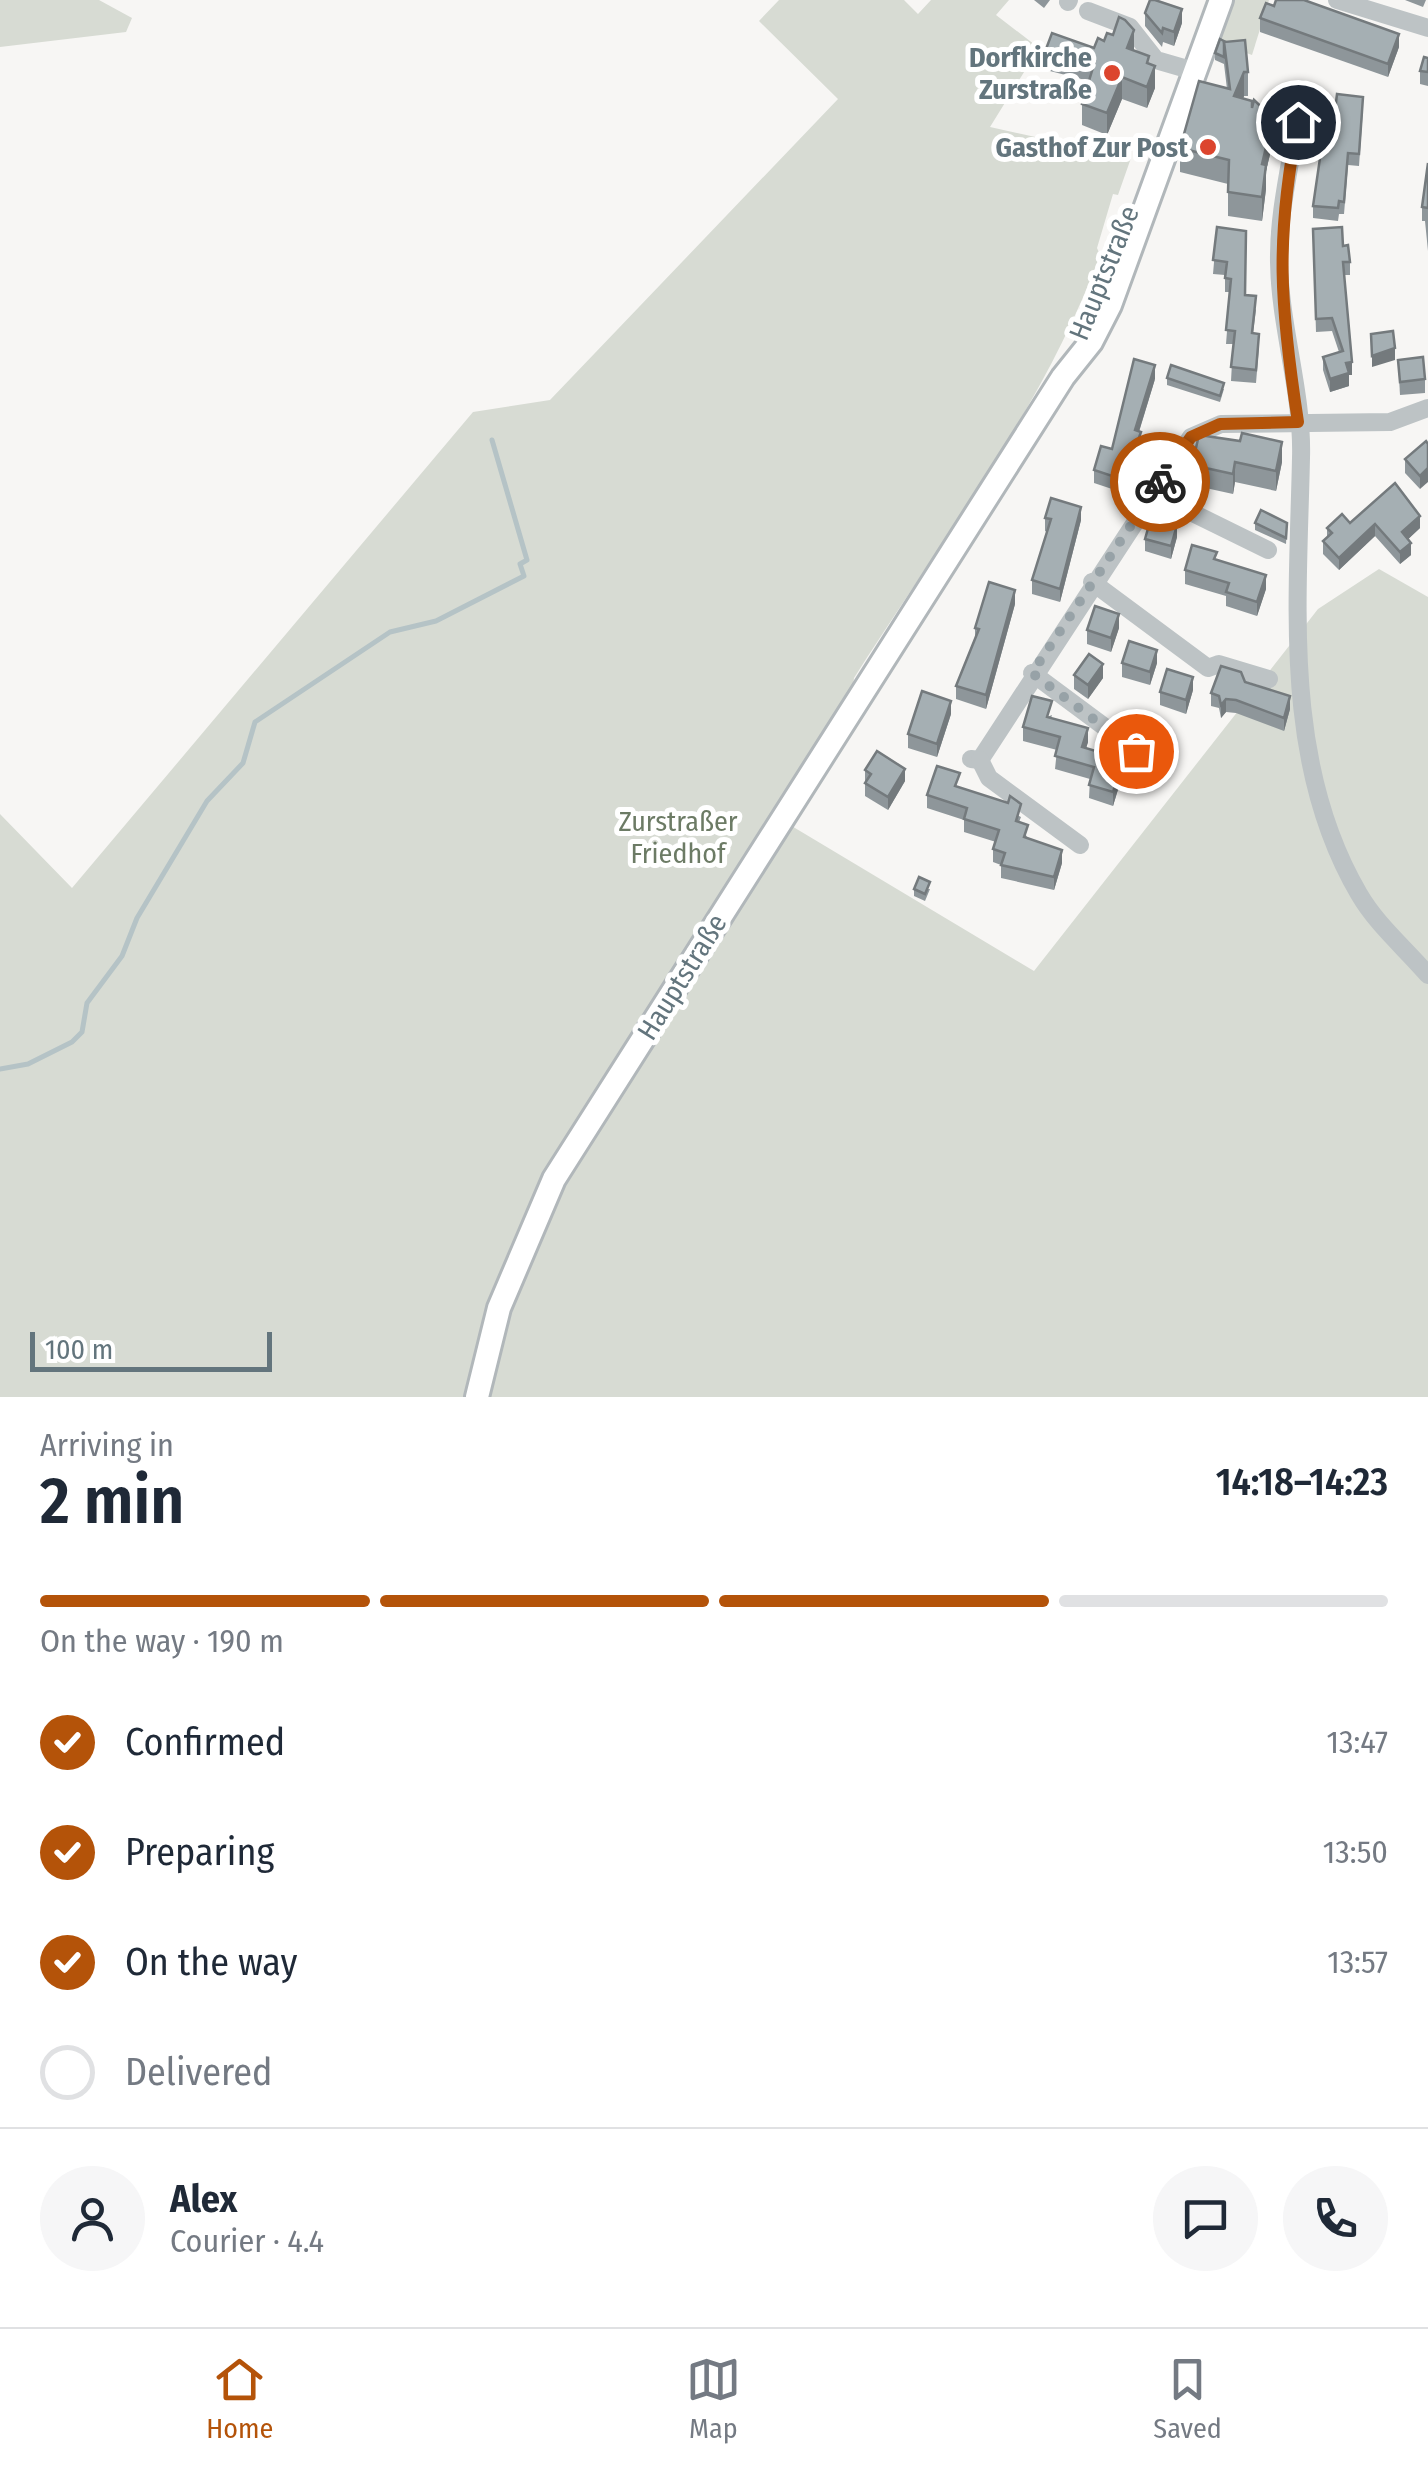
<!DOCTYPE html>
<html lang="en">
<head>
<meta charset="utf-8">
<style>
  body { margin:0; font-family:"Fira Sans Condensed",sans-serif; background:#f6f6f7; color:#1f2937; height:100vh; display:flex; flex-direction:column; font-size:38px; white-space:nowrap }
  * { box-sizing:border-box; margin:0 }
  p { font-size:32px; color:#747a83 }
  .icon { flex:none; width:55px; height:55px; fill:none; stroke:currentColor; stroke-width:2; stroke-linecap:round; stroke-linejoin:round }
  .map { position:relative; height:1397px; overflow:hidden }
  .drawer { display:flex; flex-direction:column; background:#fff; flex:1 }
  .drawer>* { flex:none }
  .scale { position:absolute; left:30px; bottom:25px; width:242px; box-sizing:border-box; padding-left:10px; border:5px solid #63757d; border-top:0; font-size:28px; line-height:35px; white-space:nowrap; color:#63757d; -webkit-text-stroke:8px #fff; paint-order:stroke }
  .pin { position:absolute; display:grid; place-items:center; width:85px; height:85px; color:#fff; margin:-42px; border:5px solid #fff; border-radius:50%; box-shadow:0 2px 10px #0007 }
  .courier { position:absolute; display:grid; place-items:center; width:100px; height:100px; margin:-50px; border:8px solid #b45309; border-radius:50%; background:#fff; color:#222; box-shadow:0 2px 12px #0007 }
  .head em { font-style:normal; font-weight:600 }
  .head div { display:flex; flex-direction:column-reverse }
  .head { display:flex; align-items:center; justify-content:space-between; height:170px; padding:0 40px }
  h1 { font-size:65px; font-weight:600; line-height:75px }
  .bar { display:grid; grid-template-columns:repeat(4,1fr); gap:15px 10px; align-content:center; height:120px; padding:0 40px }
  .bar i { height:12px; border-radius:8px; background:#e0e1e3 }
  .bar .active { background:#b45309 }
  .bar p { grid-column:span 4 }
  .line { display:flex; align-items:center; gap:25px; padding:0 40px; border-top:2px solid #e0e1e3 }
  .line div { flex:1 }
  .round { display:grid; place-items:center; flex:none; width:105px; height:105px; border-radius:52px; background:#f6f6f7 }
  ol { padding:0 40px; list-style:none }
  li { display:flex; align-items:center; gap:30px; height:110px }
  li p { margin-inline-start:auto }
  li .icon { padding:10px; border-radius:50%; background:#b45309; color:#fff; stroke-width:4 }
  li:last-child { color:#747a83 }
  li i { width:55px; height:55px; border:5px solid #e0e1e3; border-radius:50% }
  .menu { display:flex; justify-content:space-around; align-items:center; height:140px; border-top:2px solid #e0e1e3; background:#fff; font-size:28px; color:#747a83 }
  .menu a { display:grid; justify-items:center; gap:5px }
  .menu .active { color:#b45309 }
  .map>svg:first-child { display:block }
  .green { fill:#d7dbd3 }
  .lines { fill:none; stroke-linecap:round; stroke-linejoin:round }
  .stream { stroke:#b5c3c6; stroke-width:5 }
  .major-casing { stroke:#b1b7ba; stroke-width:28 }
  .minor { stroke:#bdc3c5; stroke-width:18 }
  .major { stroke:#fff; stroke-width:22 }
  .wall { fill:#8e969a }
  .shaded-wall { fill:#747a7d }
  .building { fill:#a5afb3; stroke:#747a7d; stroke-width:2.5 }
  .done { stroke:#97a2a7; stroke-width:10; stroke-dasharray:0 18 }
  .route { stroke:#b45309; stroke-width:12 }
  .poi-dot { fill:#dc452e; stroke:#fff; stroke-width:4 }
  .labels { text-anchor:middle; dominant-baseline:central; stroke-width:10; stroke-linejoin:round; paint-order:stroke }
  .poi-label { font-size:28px; font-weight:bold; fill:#63757d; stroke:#fff; text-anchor:end }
  .street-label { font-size:28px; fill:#63757d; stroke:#fff }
  .park-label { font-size:28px; fill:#6c7b65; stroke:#fff }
</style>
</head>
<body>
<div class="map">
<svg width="1428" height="1397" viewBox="0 0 1428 1397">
  <rect width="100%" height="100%" fill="#f7f6f4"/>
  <g class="green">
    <path d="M0,0H99L132,18L126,32L0,47Z"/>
    <path d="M779,0H904L918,14L931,0H1009L996,15L1039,48L990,127L1131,158L1118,195L1113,194L1097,248L1100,255C1044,407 940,542 854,678L850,710L790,825L1034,971L1318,609L1379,569L1428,597V1397H0V814L72,888L473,412L550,400L838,99L759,21Z"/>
    <path d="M1230,0H1269L1252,55L1216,42Z"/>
  </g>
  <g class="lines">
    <path class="stream" d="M0,1069L28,1064L72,1042L82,1032L87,1003L122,956L137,918L207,801L243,763L255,722L390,632L436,621L524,576L520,564L527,560L492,440"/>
    <defs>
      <path id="major" d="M477,1397L499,1308L554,1179L1063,377L1091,342L1110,305L1221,0"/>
    </defs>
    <use href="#major" class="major-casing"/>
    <g class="minor">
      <path d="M1337,0L1428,28"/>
      <path d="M1068,2L1069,0"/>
      <path d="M1088,11L1130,27L1156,60L1194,71"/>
      <path d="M1301,89C1296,147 1278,203 1279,262C1280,328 1303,393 1301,458C1298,604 1282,763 1359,894C1377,925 1405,948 1428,975"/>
      <path d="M1152,493L1268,550"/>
      <path d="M1092,582L1208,668L1219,664L1269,679"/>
      <path d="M1032,673L1137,751"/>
      <path d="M971,759L980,760L1191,437L1221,424L1390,422L1428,408"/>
      <path d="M980,760L989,778L1080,845"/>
    </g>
    <use href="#major" class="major"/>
  </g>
  <g class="wall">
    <path d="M1034,0H1050L1044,8Z"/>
    <path d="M1405,0H1426L1423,7Z"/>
    <path d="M1145,13L1182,23L1174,46L1163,42L1162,47L1145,26Z"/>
    <path d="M1260,18L1399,47L1388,77L1260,32Z"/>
    <path d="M1220,39L1248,72V96H1244L1243,99L1252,108L1273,142L1266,171V189L1262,221L1228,216V184L1180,172V148L1227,89L1224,64L1215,60V53Z"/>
    <path d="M1094,48L1134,51L1149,64L1155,88L1147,108L1122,99L1107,135L1082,125V104L1089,81L1046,70V49Z"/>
    <path d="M1428,58V86L1420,84V71Z"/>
    <path d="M1363,109L1359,166L1348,165L1344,214H1339L1338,221L1313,218V206L1334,119Z"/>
    <path d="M1428,163V251L1425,221H1422V207Z"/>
    <path d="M1217,227L1245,295L1256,310L1253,333L1259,347L1256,383L1231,381L1233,344H1226L1230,292H1225V275L1213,274Z"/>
    <path d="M1313,229L1343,246L1350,262V275H1344L1352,375H1349V386L1330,392L1323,370V357L1339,352L1332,331L1316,332Z"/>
    <path d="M1398,360L1425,379V393L1400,395Z"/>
    <path d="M1167,378L1224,389L1220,402L1167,385Z"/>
    <path d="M1155,379L1139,432L1141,446L1124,493L1094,483V470L1112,449Z"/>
    <path d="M1199,435L1282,462L1276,491L1235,482L1233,494L1192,485V465Z"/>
    <path d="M1426,441L1420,489L1405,473V459Z"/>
    <path d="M1395,483L1420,528L1408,539L1411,555L1400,564L1375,536L1339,570L1323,554V541L1327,538V528L1350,523Z"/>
    <path d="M1045,518L1081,520L1060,602L1032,594V580L1047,532L1045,531Z"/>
    <path d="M1255,523H1287L1286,544L1255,530Z"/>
    <path d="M1177,537L1171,559L1145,551V539Z"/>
    <path d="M1217,560L1266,589L1257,616L1226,606V596L1185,584V570Z"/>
    <path d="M1015,604L986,709L956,699V686L975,639V628Z"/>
    <path d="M1119,628L1111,652L1087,644V630Z"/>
    <path d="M1122,663H1157L1150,685L1122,677Z"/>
    <path d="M1074,675L1103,678L1088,699L1074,689Z"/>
    <path d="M1245,682L1290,709L1284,731L1236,713L1226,712L1221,718L1219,708L1211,706V693Z"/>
    <path d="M1193,690L1186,714L1160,705V692Z"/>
    <path d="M951,714L937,757L908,748V734Z"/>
    <path d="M1052,715L1051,718L1088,742L1086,748L1123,773L1113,806L1089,798L1090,779L1055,769L1057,750L1023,741V727Z"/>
    <path d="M865,770L905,781L888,810L865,796Z"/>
    <path d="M959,787L1021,817L1019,822L1028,839L1062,863L1054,890L1001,878V865L993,862V849L996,842L964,832V820L927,808V795Z"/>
    <path d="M914,889H930L925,901L914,896Z"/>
  </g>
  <g class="shaded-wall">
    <path d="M1182,9V23L1174,46V32Z"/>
    <path d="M1134,30V52L1127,48Z"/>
    <path d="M1399,34V47L1388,77V64Z"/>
    <path d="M1155,66V88L1147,108V87Z"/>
    <path d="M1244,72V96L1234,120V96Z"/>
    <path d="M1122,77V99L1107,135V113Z"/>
    <path d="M1273,118V142L1266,171V189L1262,221V164Z"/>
    <path d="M1395,348V360L1372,367V356Z"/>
    <path d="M1352,362V375H1349V386L1330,392V379L1346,363Z"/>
    <path d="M1155,365V379L1135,444V430Z"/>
    <path d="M1141,432V446L1124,493V480Z"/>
    <path d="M1282,442V462L1276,491V471Z"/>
    <path d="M1235,462V482L1233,494V474Z"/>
    <path d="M1428,468V482L1420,489V476Z"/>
    <path d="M1081,507V520L1060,602V589Z"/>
    <path d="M1420,516V528L1402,545V532Z"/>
    <path d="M1375,524V536L1339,570V558Z"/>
    <path d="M1177,525V537L1171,559V546Z"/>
    <path d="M1411,543V555L1400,564V552Z"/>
    <path d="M1266,575V589L1257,616V602Z"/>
    <path d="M1015,590V604L986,709V695Z"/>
    <path d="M1119,614V628L1111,652V638Z"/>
    <path d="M1157,650V663L1150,685V672Z"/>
    <path d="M1103,664V678L1088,699V685Z"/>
    <path d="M1193,677V690L1186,714V700Z"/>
    <path d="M1290,696V709L1284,731V718Z"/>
    <path d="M1226,699V712L1221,718V705Z"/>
    <path d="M951,701V714L937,757V744Z"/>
    <path d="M1088,728V742L1082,761V747Z"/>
    <path d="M1123,759V773L1113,806V792Z"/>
    <path d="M905,769V781L888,810V797Z"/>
    <path d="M1062,850V863L1054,890V877Z"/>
  </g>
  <g class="building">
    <path d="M1150,0H1155L1182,9L1174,32L1163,28L1162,33L1145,13Z"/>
    <path d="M1276,0H1304L1399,34L1388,64L1260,18L1266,3L1274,6Z"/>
    <path d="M1119,17L1125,20L1134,30L1127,48L1149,56L1147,63L1155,66L1147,87L1122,77L1107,113L1082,104L1095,61L1046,49L1052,33L1094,48L1098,38L1104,41L1107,33L1113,35Z"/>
    <path d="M1220,39L1226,42H1224V57L1215,53Z"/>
    <path d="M1245,40L1248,72H1244L1234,96L1252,101V108L1254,100L1273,118L1262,164L1266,165L1262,197L1228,192L1229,160L1180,148L1199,81L1230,89L1224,42Z"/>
    <path d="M1424,57L1428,58V72L1420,71Z"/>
    <path d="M1337,94L1363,97L1359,154L1348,153L1344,202L1339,201L1338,208L1313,206L1326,117L1334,119Z"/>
    <path d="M1428,163V208L1422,207Z"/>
    <path d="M1217,227L1246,231L1245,295L1256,296L1252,333L1259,334L1256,370L1231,367L1235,331L1226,330L1231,279L1225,278L1227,262L1213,260Z"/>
    <path d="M1342,227L1343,246L1348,245L1350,262H1343L1352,362L1346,363L1349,373L1330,379L1323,357L1343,351L1332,318L1316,319L1313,229Z"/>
    <path d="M1393,331L1395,348L1372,356L1371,334Z"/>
    <path d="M1423,357L1425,379L1400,382L1398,360Z"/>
    <path d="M1134,359L1155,365L1135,430L1141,432L1124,480L1094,470L1101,446L1112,449Z"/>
    <path d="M1171,365L1224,383L1220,396L1167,378Z"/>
    <path d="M1242,433L1282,442L1276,471L1235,462L1233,474L1192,465L1199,435L1240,441Z"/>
    <path d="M1426,441L1428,444V468L1420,476L1405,459Z"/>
    <path d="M1395,483L1420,516L1402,532L1411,543L1400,552L1375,524L1339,558L1323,541L1332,533L1327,528L1342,514L1350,523Z"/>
    <path d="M1051,498L1081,507L1060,589L1032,580L1051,519L1045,518Z"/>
    <path d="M1261,510L1287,523L1286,538L1255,523Z"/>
    <path d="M1151,518L1177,525L1171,546L1145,539Z"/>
    <path d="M1192,545L1217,552L1214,559L1266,575L1257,602L1226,592L1229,583L1185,570Z"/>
    <path d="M989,582L1015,590L986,695L956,686L979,629L975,628Z"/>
    <path d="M1095,606L1119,614L1111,638L1087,630Z"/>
    <path d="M1129,641L1157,650L1150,672L1122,663Z"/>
    <path d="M1089,654L1103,664L1088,685L1074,675Z"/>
    <path d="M1221,666L1241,672L1245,682L1290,696L1284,718L1236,700L1226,699L1221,705L1219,696L1211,693Z"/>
    <path d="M1167,669L1193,677L1186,700L1160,692Z"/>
    <path d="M922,691L951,701L937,744L908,734Z"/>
    <path d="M1032,696L1052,701L1047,717L1088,728L1082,747L1123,759L1113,792L1089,785L1094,767L1055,756L1060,737L1023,727Z"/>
    <path d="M877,751L905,769L888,797L865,783L871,774L865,770Z"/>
    <path d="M937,766L960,773L955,786L1008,803L1010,796L1021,804L1016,821L1028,825L1024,837L1062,850L1054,877L1001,865L1005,853L993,849L999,830L964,819L967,808L927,795Z"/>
    <path d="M919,877L930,882L925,894L914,889Z"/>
  </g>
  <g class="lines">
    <path class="done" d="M1136,751L1032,673L1160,482"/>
    <path class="route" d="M1160,482L1191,437L1220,424L1298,422C1280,305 1275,240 1298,122"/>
  </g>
  <g class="poi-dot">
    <circle cx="1112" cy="73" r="10"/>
    <circle cx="1208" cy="147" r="10"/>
  </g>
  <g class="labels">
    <g class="poi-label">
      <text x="1092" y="57">Dorfkirche<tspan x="1092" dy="32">Zurstraße</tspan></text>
      <text x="1188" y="147">Gasthof Zur Post</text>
    </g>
    <g class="street-label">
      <text transform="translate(1104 273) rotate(-68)">Hauptstraße</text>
      <text transform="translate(682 977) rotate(-58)">Hauptstraße</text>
    </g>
    <g class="park-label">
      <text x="678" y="821">Zurstraßer<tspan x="678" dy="32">Friedhof</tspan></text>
    </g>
  </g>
</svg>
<div class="scale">100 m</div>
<div class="pin" style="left:1136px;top:751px;background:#ea580c"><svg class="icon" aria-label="bag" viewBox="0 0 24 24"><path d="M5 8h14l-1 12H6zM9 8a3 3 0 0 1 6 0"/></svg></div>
<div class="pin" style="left:1298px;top:122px;background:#1f2937"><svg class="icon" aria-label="home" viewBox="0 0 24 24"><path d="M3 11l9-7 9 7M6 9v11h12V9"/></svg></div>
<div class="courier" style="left:1160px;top:482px"><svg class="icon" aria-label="bike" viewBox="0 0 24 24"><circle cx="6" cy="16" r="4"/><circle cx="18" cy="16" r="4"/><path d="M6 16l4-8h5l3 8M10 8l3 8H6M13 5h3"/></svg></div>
</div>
<section class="drawer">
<div class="head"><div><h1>2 min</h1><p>Arriving in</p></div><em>14:18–14:23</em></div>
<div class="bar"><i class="active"></i><i class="active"></i><i class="active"></i><i></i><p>On the way · 190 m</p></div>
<ol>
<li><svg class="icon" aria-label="check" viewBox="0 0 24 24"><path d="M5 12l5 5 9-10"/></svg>Confirmed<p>13:47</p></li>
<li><svg class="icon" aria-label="check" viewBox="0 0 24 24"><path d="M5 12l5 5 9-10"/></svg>Preparing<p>13:50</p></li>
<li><svg class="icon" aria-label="check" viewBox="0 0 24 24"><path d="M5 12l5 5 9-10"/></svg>On the way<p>13:57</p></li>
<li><i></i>Delivered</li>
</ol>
<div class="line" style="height:180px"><a class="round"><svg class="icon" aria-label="person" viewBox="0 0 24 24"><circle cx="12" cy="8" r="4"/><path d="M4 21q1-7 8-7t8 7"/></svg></a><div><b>Alex</b><p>Courier · 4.4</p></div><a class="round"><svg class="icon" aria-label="chat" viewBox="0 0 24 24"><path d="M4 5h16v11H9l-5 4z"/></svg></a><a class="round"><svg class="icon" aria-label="phone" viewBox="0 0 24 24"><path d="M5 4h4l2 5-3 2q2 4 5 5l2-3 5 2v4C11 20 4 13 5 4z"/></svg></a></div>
</section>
<nav class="menu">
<a class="active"><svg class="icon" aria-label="home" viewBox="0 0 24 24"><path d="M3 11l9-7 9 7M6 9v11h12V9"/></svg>Home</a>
<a><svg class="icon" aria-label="map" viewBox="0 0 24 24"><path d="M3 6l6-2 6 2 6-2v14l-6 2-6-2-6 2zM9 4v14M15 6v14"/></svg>Map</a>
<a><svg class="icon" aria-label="saved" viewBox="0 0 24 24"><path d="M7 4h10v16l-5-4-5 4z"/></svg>Saved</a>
</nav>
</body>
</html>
